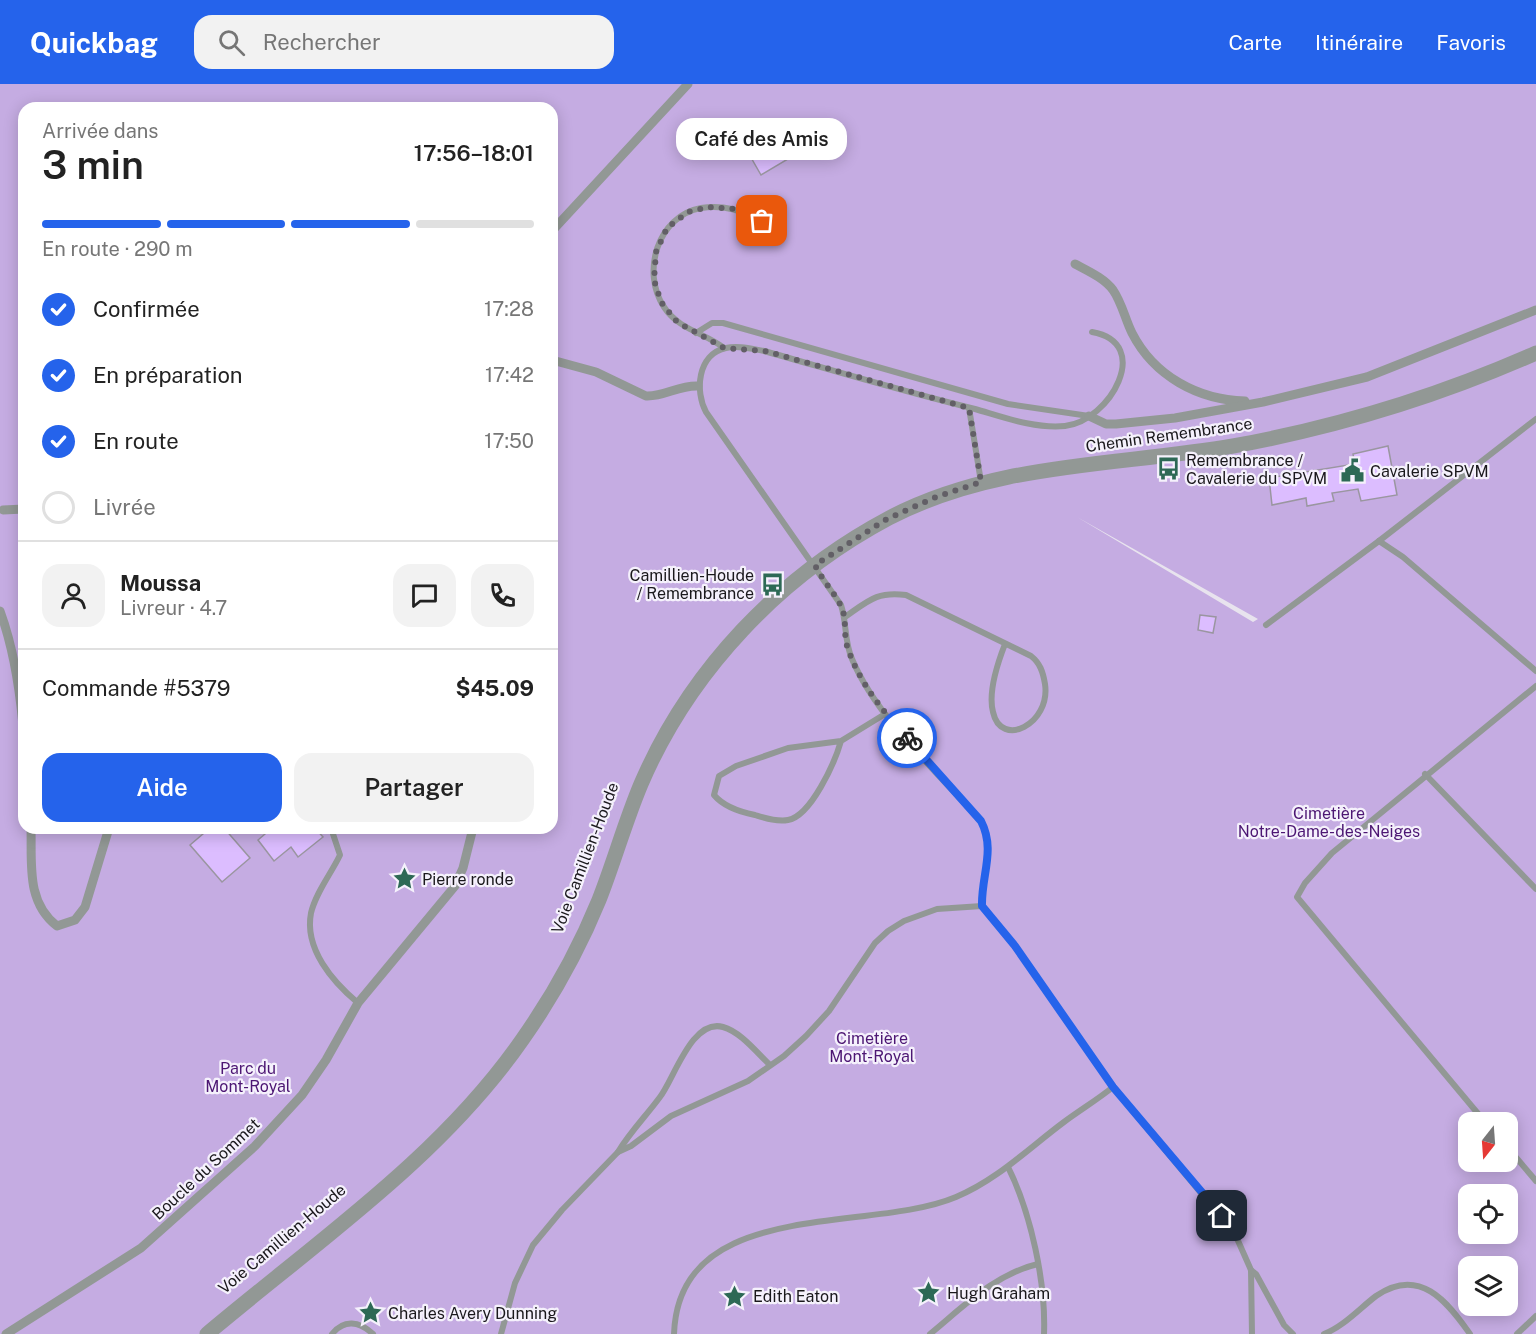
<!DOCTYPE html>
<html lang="fr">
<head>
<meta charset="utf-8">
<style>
  body { margin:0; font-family:"Public Sans",sans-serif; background:#f2f2f2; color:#222; height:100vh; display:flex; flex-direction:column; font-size:22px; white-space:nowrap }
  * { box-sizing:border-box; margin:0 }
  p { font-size:20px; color:#767676 }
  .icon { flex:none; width:33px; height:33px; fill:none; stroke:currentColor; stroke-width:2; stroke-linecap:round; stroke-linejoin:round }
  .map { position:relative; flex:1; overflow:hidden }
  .sheet { position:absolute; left:18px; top:18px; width:540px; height:732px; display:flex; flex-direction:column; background:#fff; border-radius:18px; box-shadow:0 3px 15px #0003 }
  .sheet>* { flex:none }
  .needle { width:39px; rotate:197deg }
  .fabs { position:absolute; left:1458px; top:1028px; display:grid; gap:12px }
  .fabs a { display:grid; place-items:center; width:60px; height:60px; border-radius:12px; background:#fff; box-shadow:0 3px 15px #0003; font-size:30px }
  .pin { position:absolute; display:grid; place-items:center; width:51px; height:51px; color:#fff; margin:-26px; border-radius:12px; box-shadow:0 3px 9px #0006 }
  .courier { position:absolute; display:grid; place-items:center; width:60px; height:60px; margin:-30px; border:4px solid #2563eb; border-radius:50%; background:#fff; color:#222; box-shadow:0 2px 8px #0007 }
  .bubble { position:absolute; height:42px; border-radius:18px; background:#fff; box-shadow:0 3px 15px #0003; font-size:20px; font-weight:600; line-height:42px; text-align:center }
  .headline em { font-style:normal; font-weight:600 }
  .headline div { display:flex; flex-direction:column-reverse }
  .headline { display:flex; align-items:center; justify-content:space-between; height:102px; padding:0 24px }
  h1 { font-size:39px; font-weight:600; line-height:45px }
  .bar { display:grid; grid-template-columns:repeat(4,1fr); gap:9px 6px; align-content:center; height:72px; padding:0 24px }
  .bar i { height:8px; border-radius:4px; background:#e0e0e0 }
  .bar .current { background:#2563eb }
  .bar p { grid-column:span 4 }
  .line { display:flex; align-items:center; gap:15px; padding:0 24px; border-top:2px solid #e0e0e0 }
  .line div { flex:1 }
  .round { display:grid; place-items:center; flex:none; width:63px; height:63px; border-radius:18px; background:#f2f2f2 }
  ol { padding:0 24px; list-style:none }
  li { display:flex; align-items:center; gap:18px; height:66px }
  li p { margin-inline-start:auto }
  li .icon { padding:6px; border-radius:50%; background:#2563eb; color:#fff; stroke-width:4 }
  li:last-child { color:#767676 }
  li i { width:33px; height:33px; border:3px solid #e0e0e0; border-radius:50% }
  .cta { display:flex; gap:12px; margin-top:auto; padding:12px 24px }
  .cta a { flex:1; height:69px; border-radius:18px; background:#2563eb; color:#fff; font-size:24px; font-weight:600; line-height:69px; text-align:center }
  .cta a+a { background:#f2f2f2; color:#222 }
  header { display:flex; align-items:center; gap:36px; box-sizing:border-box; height:84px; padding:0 30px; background:#2563eb; color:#fff }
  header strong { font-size:28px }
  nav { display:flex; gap:33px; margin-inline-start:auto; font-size:21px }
  .search { width:420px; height:54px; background:#f2f2f2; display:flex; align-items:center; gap:15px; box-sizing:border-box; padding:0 21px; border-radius:18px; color:#767676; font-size:22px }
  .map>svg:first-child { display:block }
  .green { fill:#c5ace2; fill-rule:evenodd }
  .building { fill:#dcbdff; stroke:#9a96a0; stroke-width:1.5 }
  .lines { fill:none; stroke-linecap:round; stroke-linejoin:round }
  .service { stroke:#929895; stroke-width:6 }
  .pedestrian { stroke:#929895; stroke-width:9 }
  .tertiary { stroke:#929895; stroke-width:15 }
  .done { stroke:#625f66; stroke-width:6; stroke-dasharray:0 10.8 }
  .route { stroke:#2563eb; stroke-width:8 }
  .labels { text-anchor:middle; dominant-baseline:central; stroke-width:4.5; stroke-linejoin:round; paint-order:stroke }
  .street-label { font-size:16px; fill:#1a181c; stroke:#f5f1fc }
  .poi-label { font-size:16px; fill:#1a181c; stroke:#f5f1fc; text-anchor:start }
  .park-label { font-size:16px; fill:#4c1673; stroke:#f5f1fc }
</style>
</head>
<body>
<header>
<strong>Quickbag</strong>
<div class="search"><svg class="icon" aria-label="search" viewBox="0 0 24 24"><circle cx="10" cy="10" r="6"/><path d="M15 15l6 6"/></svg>Rechercher</div>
<nav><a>Carte</a><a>Itinéraire</a><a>Favoris</a></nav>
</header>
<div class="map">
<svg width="1536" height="1250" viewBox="0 0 1536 1250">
  <rect width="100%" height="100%" fill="#e8e3ee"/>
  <path class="green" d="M0,0H1536V1250H0ZM24,24H552V744H24ZM1077,433L1258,535L1253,538ZM1468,1038H1508V1077H1468ZM1468,1110H1508V1149H1468ZM1468,1182H1508V1221H1468Z"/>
  <g class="building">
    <path d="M773,38L793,72L761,91L741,56Z"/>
    <path d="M1388,362L1397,411L1361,417L1358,405L1332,409L1334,417L1307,422L1306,414L1272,421L1269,394L1355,380L1353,370Z"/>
    <path d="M1200,531L1216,533L1213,549L1198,546Z"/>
    <path d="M210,744H224L250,774L222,798L190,761Z"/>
    <path d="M272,744H315L323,753L298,773L291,763L274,777L258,756Z"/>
  </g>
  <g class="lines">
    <g class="service">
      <path d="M1092,248C1154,259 1110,337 1065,342C1035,345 1003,333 975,325C905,308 835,287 764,267C752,265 738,261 726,264C697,270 695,308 706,328L841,521C847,539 844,557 852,575C876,633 939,690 981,737C996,766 981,792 982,822L1015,862L1113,1003L1235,1150L1251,1186L1252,1250"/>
      <path d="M696,249L712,239H723L1008,320L1089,332"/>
      <path d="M724,264C705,249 679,246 664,223C641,189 657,132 701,124C724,120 742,127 762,137"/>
      <path d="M969,324L981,398"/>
      <path d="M1379,457L1403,473L1536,587"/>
      <path d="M845,533C868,517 877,507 906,511L1031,572C1040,579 1043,588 1045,600C1051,640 1001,665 993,628C988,609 998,578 1005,560"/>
      <path d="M1266,541L1379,457L1536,335"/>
      <path d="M841,657C835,678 811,732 788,736C777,738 765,734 755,731C740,728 724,723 714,711L719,692L736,682L788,664L841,657L885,630"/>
      <path d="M1425,690L1536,805"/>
      <path d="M331,744L340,771C331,790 316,808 311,829C304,865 333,898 358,919"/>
      <path d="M1485,1038L1297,813L1305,799L1332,769L1536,602"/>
      <path d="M1508,1064L1536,1097"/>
      <path d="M618,1068C630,1048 646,1032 660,1013C674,995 692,934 723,943C741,948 757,969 770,981"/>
      <path d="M1008,1083C1031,1129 1046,1199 1044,1250"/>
      <path d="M1251,1186L1256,1190L1284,1241L1293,1250"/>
      <path d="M332,1250C344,1235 359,1237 373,1250"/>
      <path d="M501,1250L515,1199L533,1161L562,1126L618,1068L631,1062L671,1032L748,997L784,972L806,952L829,927L875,859L888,847L904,837L937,825L982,822"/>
      <path d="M674,1250C679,1112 869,1150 956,1113C997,1096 1029,1064 1064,1038C1080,1026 1097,1016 1113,1003"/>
      <path d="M930,1250C963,1223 995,1190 1038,1180"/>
      <path d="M1324,1250C1344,1242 1359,1225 1376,1212C1419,1182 1447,1217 1470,1250"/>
      <path d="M1517,1250L1536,1232"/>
    </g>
    <g class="pedestrian">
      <path d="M552,147L688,0"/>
      <path d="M1075,180C1088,187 1104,194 1113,206C1122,219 1125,235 1132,249C1154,292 1198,316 1245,317"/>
      <path d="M552,276L596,288L646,312C664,313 679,301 698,302"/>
      <path d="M1089,332L1106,340H1116L1175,334L1263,318L1367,293L1536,226"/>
      <path d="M3,426L24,425"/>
      <path d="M0,527C15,568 21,612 24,655"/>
      <path d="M31,744C32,780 26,818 57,842L75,836L85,823L109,744"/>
      <path d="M6,1250L141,1164L255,1062L302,1011L326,976L358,919L455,802L463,784L473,744"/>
    </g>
    <path class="tertiary" d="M207,1250C316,1158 440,1074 522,956C553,912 579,865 599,816C614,778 625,738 641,700C690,586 780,492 889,434C996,378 1117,382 1233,362C1337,343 1439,312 1536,269"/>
  </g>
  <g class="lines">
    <path class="done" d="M762,137L737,125L709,123L688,128L667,144L656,168L654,196L661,218L677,238L724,264L765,267L969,324L981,398L936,413L887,435L815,481C822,496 835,509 842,524C847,537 843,552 848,565C860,600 884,628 907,654"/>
    <path class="route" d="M907,654L981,737C996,766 981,792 982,822L1015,862L1113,1003L1222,1132"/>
  </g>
  <defs>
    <symbol id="bus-bare" viewBox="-9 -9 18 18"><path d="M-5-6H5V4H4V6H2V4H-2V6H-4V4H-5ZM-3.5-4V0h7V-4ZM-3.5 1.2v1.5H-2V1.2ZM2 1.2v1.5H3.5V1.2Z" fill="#2d6955" stroke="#f5f1fc" stroke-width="2.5" paint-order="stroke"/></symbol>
    <symbol id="civic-bare" viewBox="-9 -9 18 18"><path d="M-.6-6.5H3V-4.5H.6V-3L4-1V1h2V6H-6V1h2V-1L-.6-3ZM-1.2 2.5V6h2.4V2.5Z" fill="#2d6955" stroke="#f5f1fc" stroke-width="2.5" paint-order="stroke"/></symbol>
    <symbol id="sight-bare" viewBox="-9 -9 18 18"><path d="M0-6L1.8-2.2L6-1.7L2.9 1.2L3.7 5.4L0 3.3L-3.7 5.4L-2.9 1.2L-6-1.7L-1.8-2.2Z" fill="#2d6955" stroke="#f5f1fc" stroke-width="2.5" paint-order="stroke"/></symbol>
  </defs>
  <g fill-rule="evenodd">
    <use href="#bus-bare" x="1152" y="368" width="33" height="33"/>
    <use href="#civic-bare" x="1336" y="370" width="33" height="33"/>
    <use href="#bus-bare" x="756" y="484" width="33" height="33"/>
    <use href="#sight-bare" x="388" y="778" width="33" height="33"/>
    <use href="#sight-bare" x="912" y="1192" width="33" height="33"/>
    <use href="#sight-bare" x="718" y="1196" width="33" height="33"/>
    <use href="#sight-bare" x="354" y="1212" width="33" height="33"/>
  </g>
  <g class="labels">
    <g class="street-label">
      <text transform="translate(1169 351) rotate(-8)">Chemin Remembrance</text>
      <text transform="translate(585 774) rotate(-69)">Voie Camillien-Houde</text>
      <text transform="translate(206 1085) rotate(-43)">Boucle du Sommet</text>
      <text transform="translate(282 1155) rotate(-40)">Voie Camillien-Houde</text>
    </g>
    <g class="poi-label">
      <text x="1186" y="376">Remembrance /<tspan x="1186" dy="18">Cavalerie du SPVM</tspan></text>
      <text x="1370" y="387">Cavalerie SPVM</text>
      <text x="754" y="491" text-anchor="end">Camillien-Houde<tspan x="754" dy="18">/ Remembrance</tspan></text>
      <text x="422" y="795">Pierre ronde</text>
      <text x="947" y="1209">Hugh Graham</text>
      <text x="753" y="1212">Edith Eaton</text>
      <text x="388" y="1229">Charles Avery Dunning</text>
    </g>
    <g class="park-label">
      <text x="1329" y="729">Cimetière<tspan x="1329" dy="18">Notre-Dame-des-Neiges</tspan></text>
      <text x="872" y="954">Cimetière<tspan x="872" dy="18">Mont-Royal</tspan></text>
      <text x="248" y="984">Parc du<tspan x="248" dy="18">Mont-Royal</tspan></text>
    </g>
  </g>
</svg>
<div class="fabs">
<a><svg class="needle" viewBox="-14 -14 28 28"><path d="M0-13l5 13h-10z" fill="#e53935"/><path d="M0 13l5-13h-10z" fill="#767676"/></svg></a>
<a><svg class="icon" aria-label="locate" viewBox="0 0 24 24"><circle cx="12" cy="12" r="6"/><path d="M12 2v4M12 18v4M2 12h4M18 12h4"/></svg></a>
<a><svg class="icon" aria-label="layers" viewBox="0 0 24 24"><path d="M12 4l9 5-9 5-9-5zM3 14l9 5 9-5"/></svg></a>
</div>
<div class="pin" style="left:762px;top:137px;background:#ea580c"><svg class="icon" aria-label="bag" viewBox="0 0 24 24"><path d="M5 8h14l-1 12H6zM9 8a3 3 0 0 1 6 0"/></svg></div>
<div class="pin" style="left:1222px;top:1132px;background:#1f2937"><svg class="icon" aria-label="home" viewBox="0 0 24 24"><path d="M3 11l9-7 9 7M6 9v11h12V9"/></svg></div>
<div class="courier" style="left:907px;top:654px"><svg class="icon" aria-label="bike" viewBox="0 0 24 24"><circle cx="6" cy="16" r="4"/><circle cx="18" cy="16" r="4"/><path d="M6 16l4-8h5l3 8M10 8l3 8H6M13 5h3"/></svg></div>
<div class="bubble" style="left:676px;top:34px;width:171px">Café des Amis</div>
<section class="sheet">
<div class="headline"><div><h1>3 min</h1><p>Arrivée dans</p></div><em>17:56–18:01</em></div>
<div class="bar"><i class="current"></i><i class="current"></i><i class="current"></i><i></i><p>En route · 290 m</p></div>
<ol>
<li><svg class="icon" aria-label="check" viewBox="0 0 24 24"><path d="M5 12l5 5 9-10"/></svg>Confirmée<p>17:28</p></li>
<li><svg class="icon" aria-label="check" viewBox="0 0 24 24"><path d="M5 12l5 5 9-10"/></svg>En préparation<p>17:42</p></li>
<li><svg class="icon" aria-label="check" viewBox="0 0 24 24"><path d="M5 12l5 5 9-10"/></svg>En route<p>17:50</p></li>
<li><i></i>Livrée</li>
</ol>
<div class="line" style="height:108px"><a class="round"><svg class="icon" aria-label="person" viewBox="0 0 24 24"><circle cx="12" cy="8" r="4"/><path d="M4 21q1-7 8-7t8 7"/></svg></a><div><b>Moussa</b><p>Livreur · 4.7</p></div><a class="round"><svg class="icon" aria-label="chat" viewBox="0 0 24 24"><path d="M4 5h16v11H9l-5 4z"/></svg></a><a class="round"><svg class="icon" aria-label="phone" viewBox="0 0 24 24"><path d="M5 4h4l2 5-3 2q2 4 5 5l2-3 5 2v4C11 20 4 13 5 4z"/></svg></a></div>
<div class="line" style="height:78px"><div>Commande #5379</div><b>$45.09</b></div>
<div class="cta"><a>Aide</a><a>Partager</a></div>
</section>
</div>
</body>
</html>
